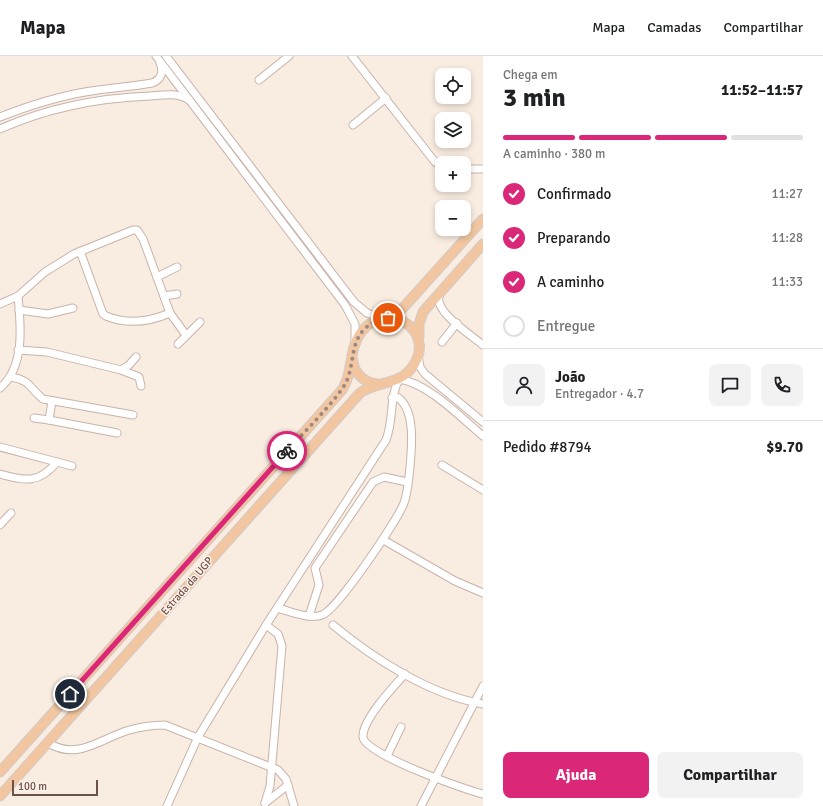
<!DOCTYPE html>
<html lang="pt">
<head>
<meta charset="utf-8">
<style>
  body { margin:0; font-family:Signika,sans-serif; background:#f2f2f2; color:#202124; height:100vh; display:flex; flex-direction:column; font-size:15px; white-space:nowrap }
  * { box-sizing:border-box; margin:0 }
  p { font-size:13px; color:#757577 }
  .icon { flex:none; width:22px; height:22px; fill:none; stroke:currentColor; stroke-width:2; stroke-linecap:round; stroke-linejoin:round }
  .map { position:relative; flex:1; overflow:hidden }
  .panel { display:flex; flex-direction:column; background:#fff; width:340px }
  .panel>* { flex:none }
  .fabs { position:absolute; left:435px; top:12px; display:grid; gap:8px }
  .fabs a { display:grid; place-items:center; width:36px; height:36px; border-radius:8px; background:#fff; box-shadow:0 2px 6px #0003; font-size:20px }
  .scale { position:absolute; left:12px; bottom:10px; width:86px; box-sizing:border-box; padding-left:4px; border:2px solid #6d524b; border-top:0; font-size:11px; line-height:14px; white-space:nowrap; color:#6d524b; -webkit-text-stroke:3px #fdf1e7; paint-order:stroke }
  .pin { position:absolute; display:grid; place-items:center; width:34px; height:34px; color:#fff; margin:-17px; border:2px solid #fff; border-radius:50%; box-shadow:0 1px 4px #0007 }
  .courier { position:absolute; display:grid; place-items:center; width:40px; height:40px; margin:-20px; border:3px solid #db2777; border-radius:50%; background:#fff; color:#222; box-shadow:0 1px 5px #0007 }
  .summary em { font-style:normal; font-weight:700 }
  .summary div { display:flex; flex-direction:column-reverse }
  .summary { display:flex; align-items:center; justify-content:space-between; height:68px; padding:0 20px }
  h1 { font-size:26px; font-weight:700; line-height:30px }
  .bar { display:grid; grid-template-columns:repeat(4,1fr); gap:6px 4px; align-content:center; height:48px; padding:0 20px }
  .bar i { height:5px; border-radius:3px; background:#e0e0e0 }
  .bar .current { background:#db2777 }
  .bar p { grid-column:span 4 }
  .line { display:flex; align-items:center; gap:10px; padding:0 20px; border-top:1px solid #e0e0e0 }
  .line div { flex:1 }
  .round { display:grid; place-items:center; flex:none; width:42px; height:42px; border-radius:8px; background:#f2f2f2 }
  ol { padding:0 20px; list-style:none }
  li { display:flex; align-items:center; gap:12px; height:44px }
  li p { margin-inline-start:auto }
  li .icon { padding:4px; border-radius:50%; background:#db2777; color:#fff; stroke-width:4 }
  li:last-child { color:#757577 }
  li i { width:22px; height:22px; border:2px solid #e0e0e0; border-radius:50% }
  .cta { display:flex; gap:8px; margin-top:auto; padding:8px 20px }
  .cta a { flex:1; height:46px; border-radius:8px; background:#db2777; color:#fff; font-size:16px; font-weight:700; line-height:46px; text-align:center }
  .cta a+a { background:#f2f2f2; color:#202124 }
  header { display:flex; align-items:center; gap:24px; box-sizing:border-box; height:56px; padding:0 20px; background:#fff; border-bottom:1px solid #e0e0e0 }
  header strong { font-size:19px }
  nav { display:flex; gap:22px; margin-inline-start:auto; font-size:14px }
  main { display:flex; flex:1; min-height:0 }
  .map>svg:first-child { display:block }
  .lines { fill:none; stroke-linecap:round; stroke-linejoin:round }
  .minor-casing { stroke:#c8b3aa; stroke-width:9 }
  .major-casing { stroke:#d3cbc9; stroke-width:11 }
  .minor { stroke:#fff; stroke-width:7 }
  .major { stroke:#f1c6a0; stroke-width:9 }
  .done { stroke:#9e8880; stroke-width:4; stroke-dasharray:0 7.2 }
  .route { stroke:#db2777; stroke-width:5 }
  .labels { text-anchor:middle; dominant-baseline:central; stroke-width:3; stroke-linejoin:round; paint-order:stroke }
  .street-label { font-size:11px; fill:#6d524b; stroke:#fdf1e7 }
</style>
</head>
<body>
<header>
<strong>Mapa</strong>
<nav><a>Mapa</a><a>Camadas</a><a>Compartilhar</a></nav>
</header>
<main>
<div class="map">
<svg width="483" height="750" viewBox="0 0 483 750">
  <rect width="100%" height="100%" fill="#f9ece1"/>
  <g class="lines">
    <defs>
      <g id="minor">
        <path d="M156,0L345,249L355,268V286"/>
        <path d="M166,0L354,246L367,257L382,262"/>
        <path d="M352,0L435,106L442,111"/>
        <path d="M259,24L289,0"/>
        <path d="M0,61C28,50 56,41 85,36C107,32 130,31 152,27C161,24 164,16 160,7"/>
        <path d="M353,69L386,42"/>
        <path d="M0,73C47,52 98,42 150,40C163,39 177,36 189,44"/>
        <path d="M464,113H483"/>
        <path d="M80,195L103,258L106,260C128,269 149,266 170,257"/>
        <path d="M157,221L177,211"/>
        <path d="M440,238C431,254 471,279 483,289"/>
        <path d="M164,240L177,238"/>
        <path d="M0,248L18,240L45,216L74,198L133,174H137L143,183L170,257L186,279"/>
        <path d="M19,254L48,258L73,252"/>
        <path d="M442,286L457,267"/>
        <path d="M178,288L200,266"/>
        <path d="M18,294L47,296L121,314L129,309L136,301"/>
        <path d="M418,300L420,311L425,318L483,366"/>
        <path d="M121,314L139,321L141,330"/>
        <path d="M11,321C32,325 28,331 43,343L133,359"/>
        <path d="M0,332C25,311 21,270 18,240"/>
        <path d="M52,345L49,364L117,377"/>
        <path d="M34,362L49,364"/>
        <path d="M0,391L57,406C39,428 25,425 0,418"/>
        <path d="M57,406L72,410"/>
        <path d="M442,409L483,434"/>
        <path d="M0,469L11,457"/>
        <path d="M387,486L455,525L483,537"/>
        <path d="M277,552C290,555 309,564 322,559C337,554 397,465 404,447C409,433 413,386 411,371C410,360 406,347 397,341L392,342"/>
        <path d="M309,560L319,529L315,512L373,426L384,421L407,426"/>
        <path d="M333,569C374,603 430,639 483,648"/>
        <path d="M405,618C393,631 362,664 363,681C364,698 465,734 483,738"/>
        <path d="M48,687C77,704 97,685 126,675C139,671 152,669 165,669L278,714L286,723L294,750"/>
        <path d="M387,700L401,671"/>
        <path d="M265,747L270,730L282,590L278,578L266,569"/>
        <path d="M265,747L288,729"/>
        <path d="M167,750L198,681L266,569L386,384C394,364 389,342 399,323C428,327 460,361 483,380"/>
        <path d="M421,750L483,630"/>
      </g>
      <g id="major">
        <path d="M385,261L403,252L483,163"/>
        <path d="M419,281V268L423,256L483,188"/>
        <path d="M353,305C354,319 366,327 378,328"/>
        <path d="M0,716L342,334C354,316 348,292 362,275C391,241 440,279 410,314C396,330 374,325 359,338L0,740"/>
      </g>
    </defs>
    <use href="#minor" class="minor-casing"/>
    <use href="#major" class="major-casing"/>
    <use href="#minor" class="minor"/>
    <use href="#major" class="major"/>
  </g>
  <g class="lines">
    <path class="done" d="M287,395C305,375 326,355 342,333C357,313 347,286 368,270C374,265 380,262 388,262"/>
    <path class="route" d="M70,638L287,395"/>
  </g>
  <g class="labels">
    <g class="street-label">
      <text transform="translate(187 530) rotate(-49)">Estrada da UGP</text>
    </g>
  </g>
</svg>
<div class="fabs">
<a><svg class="icon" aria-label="locate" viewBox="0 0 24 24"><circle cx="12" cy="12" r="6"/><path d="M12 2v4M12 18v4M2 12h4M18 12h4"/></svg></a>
<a><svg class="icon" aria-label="layers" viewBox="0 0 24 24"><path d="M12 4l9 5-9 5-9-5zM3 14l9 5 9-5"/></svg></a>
<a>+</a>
<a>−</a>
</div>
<div class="scale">100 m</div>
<div class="pin" style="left:388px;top:262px;background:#ea580c"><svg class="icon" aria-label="bag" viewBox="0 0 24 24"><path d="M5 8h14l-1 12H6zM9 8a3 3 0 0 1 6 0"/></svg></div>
<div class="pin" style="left:70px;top:638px;background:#1f2937"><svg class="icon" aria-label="home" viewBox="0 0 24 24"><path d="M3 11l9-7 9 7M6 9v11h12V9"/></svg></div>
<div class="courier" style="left:287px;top:395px"><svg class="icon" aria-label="bike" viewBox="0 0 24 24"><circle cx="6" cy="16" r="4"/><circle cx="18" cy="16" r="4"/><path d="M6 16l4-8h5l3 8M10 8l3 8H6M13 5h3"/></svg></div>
</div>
<section class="panel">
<div class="summary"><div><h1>3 min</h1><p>Chega em</p></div><em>11:52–11:57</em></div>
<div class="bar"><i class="current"></i><i class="current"></i><i class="current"></i><i></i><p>A caminho · 380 m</p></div>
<ol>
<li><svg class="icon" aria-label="check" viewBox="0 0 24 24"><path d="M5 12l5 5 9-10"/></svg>Confirmado<p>11:27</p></li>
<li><svg class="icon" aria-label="check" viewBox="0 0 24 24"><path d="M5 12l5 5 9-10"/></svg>Preparando<p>11:28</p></li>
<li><svg class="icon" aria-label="check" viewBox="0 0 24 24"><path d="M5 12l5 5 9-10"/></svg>A caminho<p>11:33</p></li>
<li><i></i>Entregue</li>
</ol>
<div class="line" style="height:72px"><a class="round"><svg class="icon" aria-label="person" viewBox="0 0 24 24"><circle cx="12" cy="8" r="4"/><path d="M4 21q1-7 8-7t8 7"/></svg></a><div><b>João</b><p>Entregador · 4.7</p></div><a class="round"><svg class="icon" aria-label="chat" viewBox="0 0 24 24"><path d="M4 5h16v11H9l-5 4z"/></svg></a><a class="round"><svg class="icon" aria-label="phone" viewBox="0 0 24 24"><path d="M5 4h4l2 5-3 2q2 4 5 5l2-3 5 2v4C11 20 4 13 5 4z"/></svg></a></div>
<div class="line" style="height:52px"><div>Pedido #8794</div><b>$9.70</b></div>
<div class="cta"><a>Ajuda</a><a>Compartilhar</a></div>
</section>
</main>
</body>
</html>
